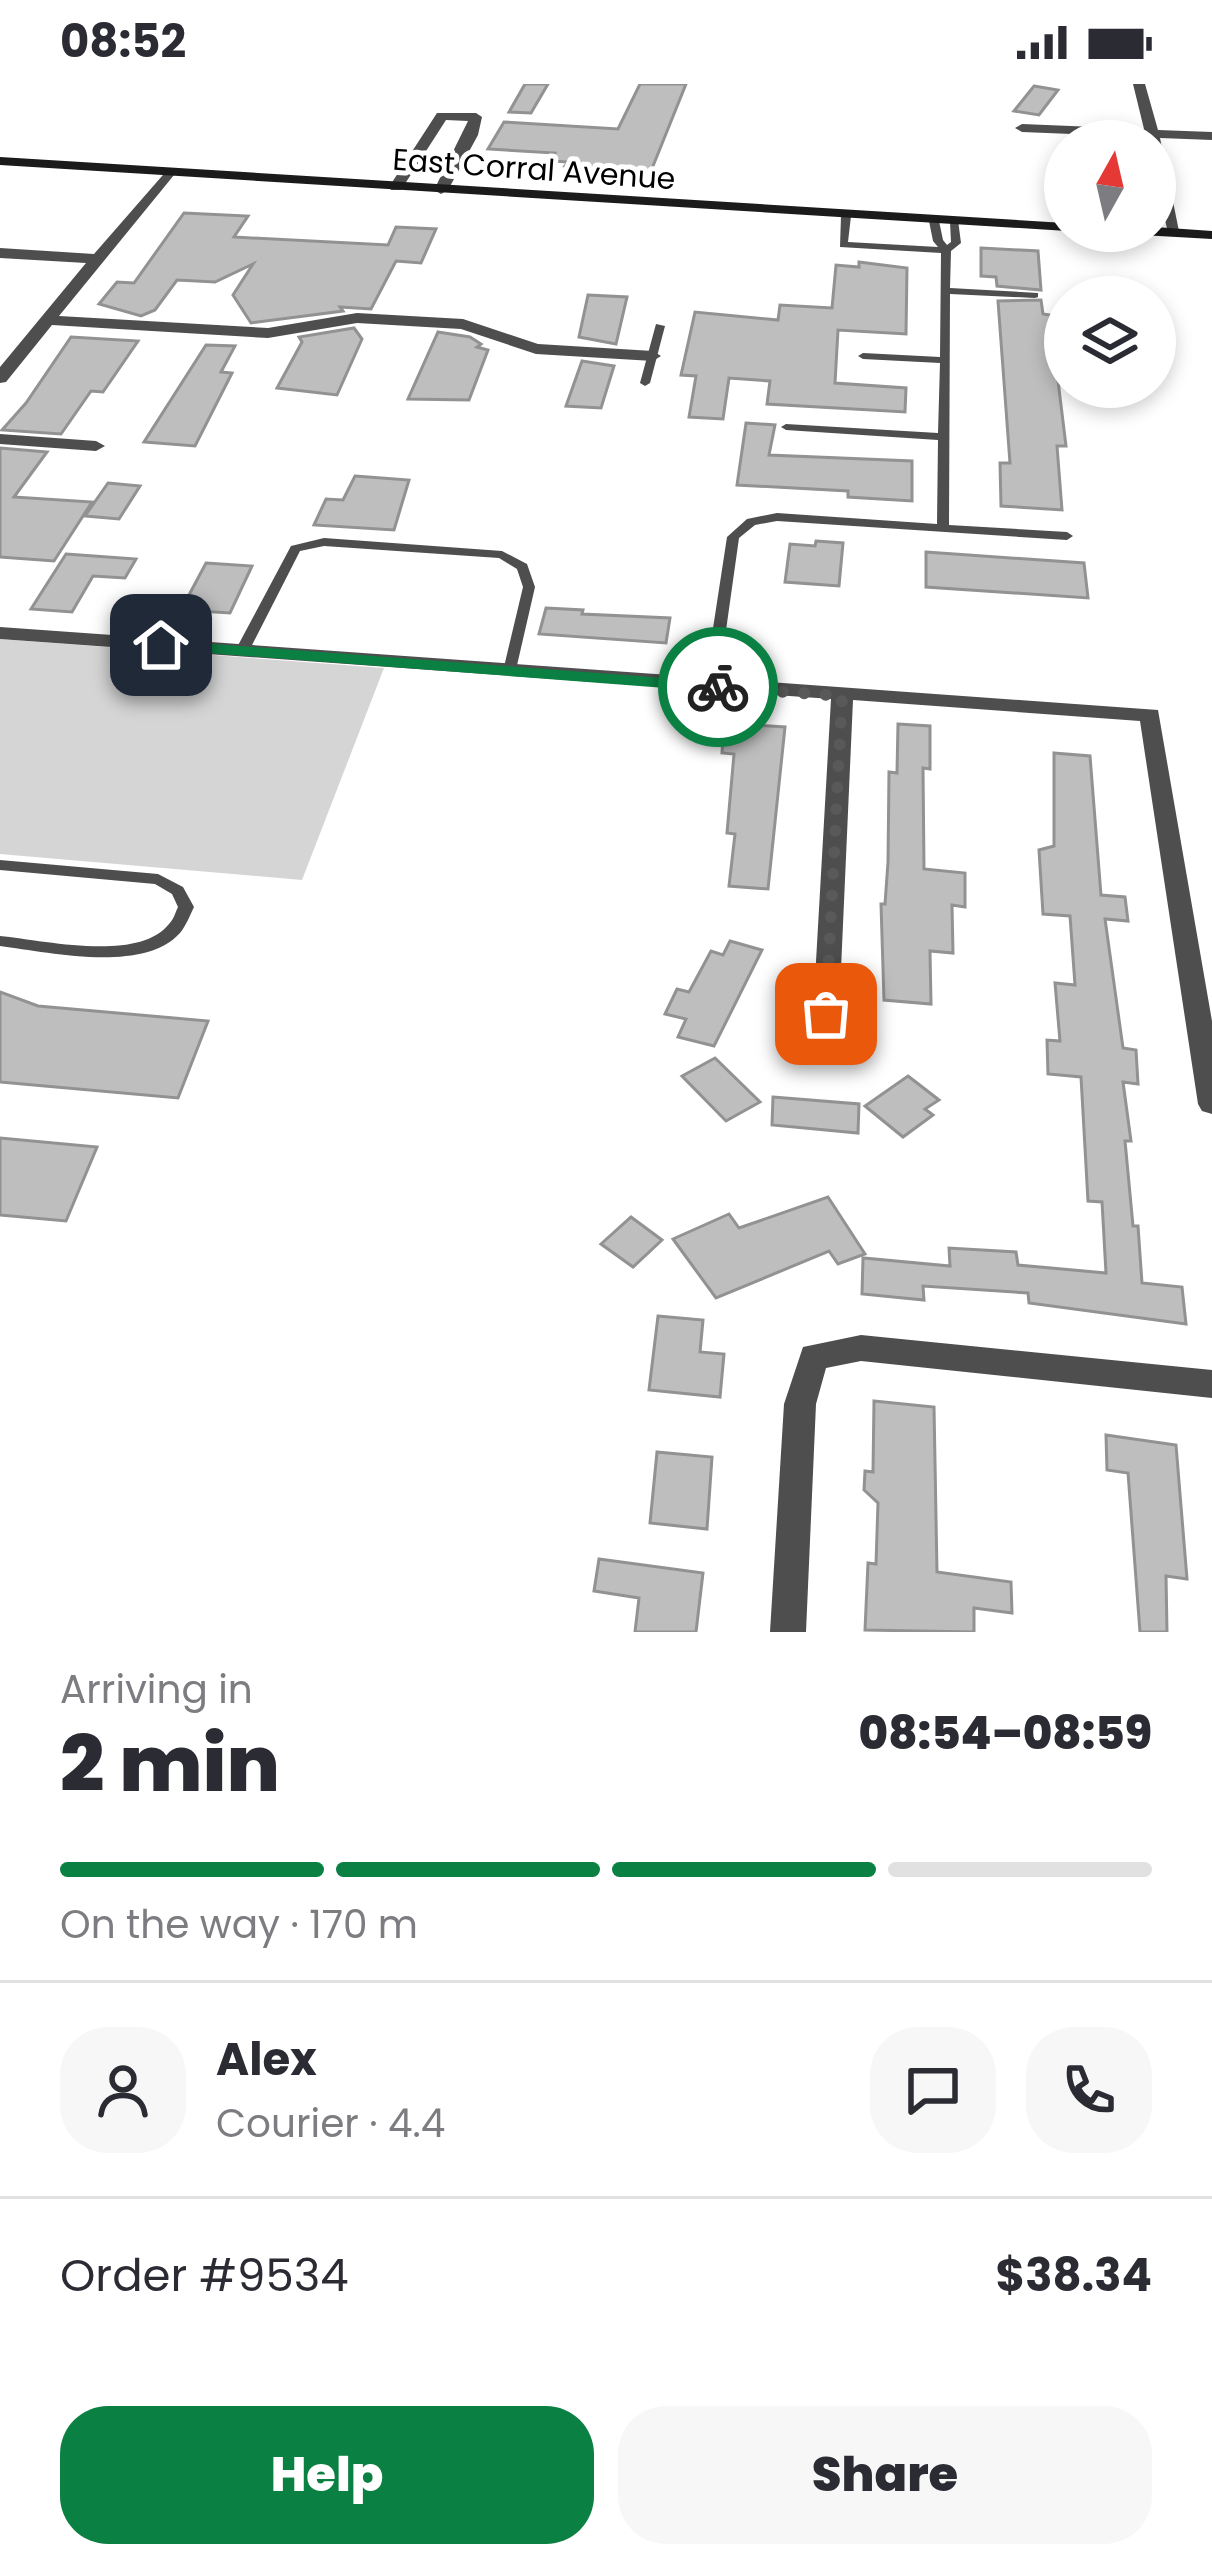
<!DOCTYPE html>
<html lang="en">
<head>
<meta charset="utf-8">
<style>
  body { margin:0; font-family:Poppins,sans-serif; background:#f7f7f7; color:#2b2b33; height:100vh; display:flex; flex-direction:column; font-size:45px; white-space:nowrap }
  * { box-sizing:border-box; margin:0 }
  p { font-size:39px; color:#7c7c81 }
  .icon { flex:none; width:66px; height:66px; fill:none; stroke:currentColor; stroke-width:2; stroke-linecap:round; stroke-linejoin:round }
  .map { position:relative; height:1548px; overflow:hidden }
  .sheet { display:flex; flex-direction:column; background:#fff; flex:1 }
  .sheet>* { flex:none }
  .needle { width:78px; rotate:8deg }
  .buttons { position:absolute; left:1044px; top:36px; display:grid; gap:24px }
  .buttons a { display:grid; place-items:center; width:132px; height:132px; border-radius:50%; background:#fff; box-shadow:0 6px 18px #0003; font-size:60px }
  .pin { position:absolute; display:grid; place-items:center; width:102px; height:102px; color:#fff; margin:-51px; border-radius:24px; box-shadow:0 6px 18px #0006 }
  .courier { position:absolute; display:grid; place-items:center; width:120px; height:120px; margin:-60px; border:9px solid #0b8043; border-radius:50%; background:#fff; color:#222; box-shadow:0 3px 15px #0007 }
  .overview em { font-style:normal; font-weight:800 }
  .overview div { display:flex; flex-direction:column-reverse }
  .overview { display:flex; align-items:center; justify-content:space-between; height:204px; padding:0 60px }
  h1 { font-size:78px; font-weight:800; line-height:90px }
  .bar { display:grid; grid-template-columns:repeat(4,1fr); gap:18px 12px; align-content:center; height:144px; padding:0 60px }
  .bar i { height:15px; border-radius:9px; background:#e1e1e2 }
  .bar .active { background:#0b8043 }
  .bar p { grid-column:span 4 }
  .line { display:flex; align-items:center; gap:30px; padding:0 60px; border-top:3px solid #e1e1e2 }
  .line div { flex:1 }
  .round { display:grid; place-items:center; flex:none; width:126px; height:126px; border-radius:48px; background:#f7f7f7 }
  .primary-button { display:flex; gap:24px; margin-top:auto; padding:24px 60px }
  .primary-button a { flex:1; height:138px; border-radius:48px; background:#0b8043; color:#fff; font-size:48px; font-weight:800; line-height:138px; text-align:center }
  .primary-button a+a { background:#f7f7f7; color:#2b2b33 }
  .status { display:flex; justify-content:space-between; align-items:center; height:84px; padding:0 60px; background:#fff; direction:ltr }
  .status svg { height:33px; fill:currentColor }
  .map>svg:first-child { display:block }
  .green { fill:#d5d5d5 }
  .building { fill:#bebebe; stroke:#929292; stroke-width:3 }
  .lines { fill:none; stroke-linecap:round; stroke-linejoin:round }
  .lane { fill:#4e4e4e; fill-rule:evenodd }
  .street { fill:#4e4e4e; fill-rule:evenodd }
  .secondary { fill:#1b1b1b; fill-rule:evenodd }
  .route { fill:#0b8043 }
  .done { stroke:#595959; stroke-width:12; stroke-dasharray:0 21.6 }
  .labels { text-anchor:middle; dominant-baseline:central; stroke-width:10; stroke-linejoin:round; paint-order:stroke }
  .far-street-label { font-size:30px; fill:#000; stroke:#fff }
</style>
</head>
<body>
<div class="status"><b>08:52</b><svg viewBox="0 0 49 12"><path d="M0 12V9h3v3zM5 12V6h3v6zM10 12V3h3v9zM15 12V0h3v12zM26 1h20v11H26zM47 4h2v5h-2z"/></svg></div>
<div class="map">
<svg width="1212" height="1548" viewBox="0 0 1212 1548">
  <rect width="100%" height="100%" fill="#fff"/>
  <path class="green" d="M0,555L384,584L302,796L0,770Z"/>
  <g class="building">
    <path d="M525,0H548L531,29L509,28Z"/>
    <path d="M640,0H686L647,97L613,94L617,85L565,82L568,78L551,77L555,69L488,65L504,38L618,45Z"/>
    <path d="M1034,2L1058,6L1039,31L1014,27Z"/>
    <path d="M184,129L248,132L234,153L388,161L396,143L436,145L421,179L396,177L371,225L340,223L343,227L251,239L233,211L253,180L215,198L177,196L155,226L141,232L99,220L117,198L134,199Z"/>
    <path d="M981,164L1038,167L1041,206L997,202L996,193L981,192Z"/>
    <path d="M859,178L907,184L906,250L838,246L835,299L906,304L905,328L767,320L770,297L729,294L723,335L689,333L696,292L681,291L695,228L778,236L780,221L832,224L836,181L859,183Z"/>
    <path d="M588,211L627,213L616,260L579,253Z"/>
    <path d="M1041,216L1043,230L1050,231L1066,362H1057L1062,426L1001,422L1000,379H1010L998,217Z"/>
    <path d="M354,244L362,255L337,311L277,304L302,258L299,253Z"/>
    <path d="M438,248L470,253L481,260L477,263L488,266L469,316L408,315Z"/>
    <path d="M71,253L138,257L103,308L91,307L61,350L2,346L26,319Z"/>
    <path d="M206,261L235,262L221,288L232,289L195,362L144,358Z"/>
    <path d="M582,277L614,282L601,324L566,322Z"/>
    <path d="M746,339L775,341L769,371L912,377V417L848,413V407L737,401Z"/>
    <path d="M0,364L47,368L14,413L92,418L54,477L0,473Z"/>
    <path d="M355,392L409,396L394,446L314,441L326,415L343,416Z"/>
    <path d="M108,399L140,402L119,435L85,432Z"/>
    <path d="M816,457L843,459L839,502L785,498L790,460L815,462Z"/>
    <path d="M926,468L1084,479L1088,514L926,503Z"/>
    <path d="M66,470L136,475L125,494L93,492L72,528L31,525Z"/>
    <path d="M206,479L252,482L230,529L181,526Z"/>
    <path d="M546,524L583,526L582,530L670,534L666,559L539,550Z"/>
    <path d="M724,639L785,643L768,805L729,802L735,750L727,749L734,670L722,669Z"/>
    <path d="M898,640L930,642V685L923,684L924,785L965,789V823L952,821L953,869L930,867L931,920L884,916L881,820H885L888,778L889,688L897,689Z"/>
    <path d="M1054,669L1090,672L1101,811L1125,813L1128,837L1105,835L1123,964L1136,966L1138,1000L1123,998L1131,1057H1125L1133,1142H1138L1142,1199L1182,1203L1186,1240L1029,1219L1028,1209L923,1202L924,1216L862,1210L863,1174L950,1182L949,1164L1016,1168L1018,1181L1106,1189L1102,1118L1088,1117L1081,993L1048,990L1047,956L1060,957L1055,899L1075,901L1070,832L1043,830L1039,766L1054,762Z"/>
    <path d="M730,857L762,866L714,962L678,953L686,935L665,930L677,905L689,908L711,867L723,871Z"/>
    <path d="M0,908L38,922L208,937L178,1014L0,998Z"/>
    <path d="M715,974L760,1018L726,1037L682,992Z"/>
    <path d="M908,992L939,1016L925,1025L933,1031L903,1053L865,1022Z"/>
    <path d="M773,1013L859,1020L858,1049L772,1041Z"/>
    <path d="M0,1054L97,1063L66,1137L0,1131Z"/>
    <path d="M828,1113L865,1170L838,1180L829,1167L716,1214L673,1155L729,1130L739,1144Z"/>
    <path d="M631,1133L662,1156L633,1183L601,1160Z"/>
    <path d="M658,1232L703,1236L700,1268L724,1270L720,1313L649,1306Z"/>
    <path d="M874,1317L934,1323L937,1488L1011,1498L1012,1529L974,1524V1548L865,1546L868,1479L876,1480L878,1419L864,1406L865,1387L873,1388Z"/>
    <path d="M1106,1351L1176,1361L1187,1495L1166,1492L1167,1548H1140L1128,1389L1107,1386Z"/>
    <path d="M657,1368L712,1373L707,1445L650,1439Z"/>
    <path d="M599,1475L703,1489L696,1548H635L639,1514L594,1507Z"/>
  </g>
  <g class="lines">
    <g class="lane">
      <path d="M846,129L851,132L848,158L938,163L933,157L929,137L934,134L939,137L943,156L947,161L951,158L950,138L958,136L961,159L951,167L950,204L1038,209V213L1035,214L950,210L949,441L1067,448L1073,452L1067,456L777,437L755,441L739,454L718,603L711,607L706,606L704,603L727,453L747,435L777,429L937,440L938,356L786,346L781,343L786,340L938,349L940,279L863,275L858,272L863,269L940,273L941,169L840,163L841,132Z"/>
      <path d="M656,240L665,242L650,299L645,302L640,299Z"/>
      <path d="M324,454L502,467L527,480L535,503L515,590L510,591L503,587L523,503L517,485L499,474L324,462L300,467L249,567L247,570H237L235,567L291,462Z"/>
      <path d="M0,776L158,790L183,803L194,823C190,831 186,842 180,849C143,890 48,868 0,862V852C43,856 138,879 169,840C174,835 175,829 178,823L172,810L155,800L0,786Z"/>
    </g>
    <g class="street">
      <path d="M1133,0H1145L1158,46L1212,48V56L1160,54L1180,152L1168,149L1155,92V57H1147L1146,53L1022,48L1015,44L1022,40L1144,45Z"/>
      <path d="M437,29H476L482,33L478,51L448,106L441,110L434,106L468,37L446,36L401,106H391L389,103Z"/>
      <path d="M169,84L176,88L174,91L59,232L268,244L357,229L463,235L538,260L653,267L661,272L653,277L536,270L461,245L357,239L268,254L52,241L6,298L0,299V283L86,179L0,174V164L94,170Z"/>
      <path d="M0,350L96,357L105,362L96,367L0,360Z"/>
      <path d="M0,543L1158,626L1212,937V1030L1202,1027L1198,1020L1140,637L853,616L839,930L835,937H817L813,930L831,615L0,555Z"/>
      <path d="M861,1251L1212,1286V1314L861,1277L826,1284L816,1320L806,1548H770L784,1320L803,1263Z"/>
    </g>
    <g class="secondary">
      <path d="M0,73L1065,139L1067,147L0,81Z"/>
      <path d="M1155,143L1212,147V155L1141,151L1134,147H1155Z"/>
    </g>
  </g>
  <path class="route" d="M161,556L718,598L727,603L718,608L155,565V557Z"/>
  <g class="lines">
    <path class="done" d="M718,603L842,612L826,930"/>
  </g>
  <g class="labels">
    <g class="far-street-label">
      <text transform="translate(534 85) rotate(4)">East Corral Avenue</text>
    </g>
  </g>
</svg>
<div class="buttons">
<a><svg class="needle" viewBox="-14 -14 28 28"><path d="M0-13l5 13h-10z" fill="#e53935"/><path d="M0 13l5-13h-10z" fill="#7c7c81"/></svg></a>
<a><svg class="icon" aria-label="layers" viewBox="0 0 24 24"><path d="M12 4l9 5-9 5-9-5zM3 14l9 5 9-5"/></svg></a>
</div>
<div class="pin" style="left:826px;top:930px;background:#ea580c"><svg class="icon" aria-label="bag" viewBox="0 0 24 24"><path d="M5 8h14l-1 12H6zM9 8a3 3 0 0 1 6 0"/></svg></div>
<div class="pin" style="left:161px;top:561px;background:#1f2937"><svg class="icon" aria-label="home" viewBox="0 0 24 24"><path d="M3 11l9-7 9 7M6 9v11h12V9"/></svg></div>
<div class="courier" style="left:718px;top:603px"><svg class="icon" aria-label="bike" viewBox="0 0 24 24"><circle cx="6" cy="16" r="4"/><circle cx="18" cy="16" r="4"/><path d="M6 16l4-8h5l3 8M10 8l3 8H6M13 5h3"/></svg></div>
</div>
<section class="sheet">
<div class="overview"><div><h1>2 min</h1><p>Arriving in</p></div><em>08:54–08:59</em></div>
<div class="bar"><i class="active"></i><i class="active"></i><i class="active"></i><i></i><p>On the way · 170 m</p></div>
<div class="line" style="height:216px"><a class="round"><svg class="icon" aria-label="person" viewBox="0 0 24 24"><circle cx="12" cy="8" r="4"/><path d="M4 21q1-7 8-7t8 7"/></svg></a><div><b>Alex</b><p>Courier · 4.4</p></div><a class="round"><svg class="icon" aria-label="chat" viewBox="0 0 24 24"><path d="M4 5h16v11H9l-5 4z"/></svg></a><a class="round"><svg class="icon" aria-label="phone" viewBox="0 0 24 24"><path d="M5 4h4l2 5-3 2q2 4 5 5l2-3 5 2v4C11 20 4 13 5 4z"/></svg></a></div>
<div class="line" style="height:156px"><div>Order #9534</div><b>$38.34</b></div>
<div class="primary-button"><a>Help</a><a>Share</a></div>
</section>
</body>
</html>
